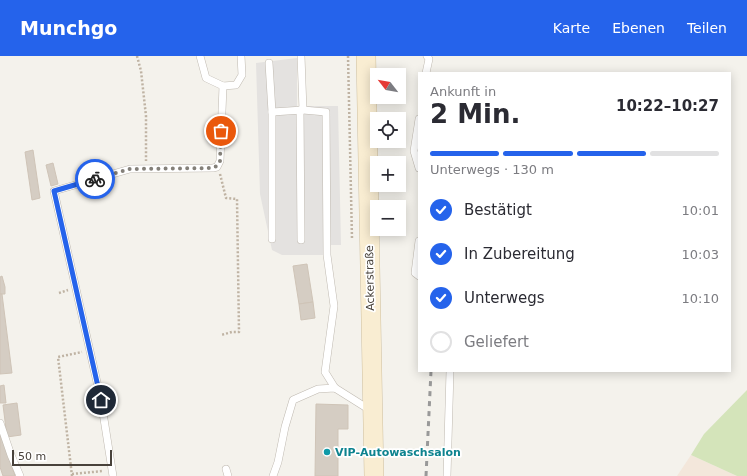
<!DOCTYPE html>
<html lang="de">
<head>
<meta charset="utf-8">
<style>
  body { margin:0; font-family:"DejaVu Sans",sans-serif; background:#f7f7f7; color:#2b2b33; height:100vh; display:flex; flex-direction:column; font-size:15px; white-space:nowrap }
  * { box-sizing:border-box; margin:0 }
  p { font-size:13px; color:#7c7c81 }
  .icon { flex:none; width:22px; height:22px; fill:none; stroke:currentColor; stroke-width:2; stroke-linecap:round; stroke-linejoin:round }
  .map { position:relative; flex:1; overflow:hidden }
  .side { position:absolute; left:418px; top:16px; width:313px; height:300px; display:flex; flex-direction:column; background:#fff; border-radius:0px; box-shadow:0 2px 10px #0003 }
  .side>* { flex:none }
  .needle { width:26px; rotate:301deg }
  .controls { position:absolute; left:370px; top:12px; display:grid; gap:8px }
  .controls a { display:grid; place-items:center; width:36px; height:36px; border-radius:0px; background:#fff; box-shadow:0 2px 10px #0003; font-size:20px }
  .scale { position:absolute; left:12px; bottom:10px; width:100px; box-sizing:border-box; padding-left:4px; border:2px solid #48423b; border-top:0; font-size:11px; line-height:14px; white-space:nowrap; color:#48423b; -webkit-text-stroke:3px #fff; paint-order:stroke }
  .pin { position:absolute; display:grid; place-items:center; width:34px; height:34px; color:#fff; margin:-17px; border:2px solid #fff; border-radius:50%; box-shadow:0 1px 4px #0007 }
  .courier { position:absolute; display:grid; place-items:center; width:40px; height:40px; margin:-20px; border:3px solid #2563eb; border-radius:50%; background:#fff; color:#222; box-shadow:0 1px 5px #0007 }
  .overview em { font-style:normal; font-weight:700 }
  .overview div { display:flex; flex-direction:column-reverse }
  .overview { display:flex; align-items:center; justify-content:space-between; height:68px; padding:0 12px }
  h1 { font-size:26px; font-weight:700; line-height:30px }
  .bar { display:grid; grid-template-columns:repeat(4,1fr); gap:6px 4px; align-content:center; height:48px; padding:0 12px }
  .bar i { height:5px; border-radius:3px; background:#e1e1e2 }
  .bar .selected { background:#2563eb }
  .bar p { grid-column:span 4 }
  ol { padding:0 12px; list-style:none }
  li { display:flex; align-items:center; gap:12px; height:44px }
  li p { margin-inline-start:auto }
  li .icon { padding:4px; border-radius:50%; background:#2563eb; color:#fff; stroke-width:4 }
  li:last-child { color:#7c7c81 }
  li i { width:22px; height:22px; border:2px solid #e1e1e2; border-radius:50% }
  header { display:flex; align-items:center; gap:24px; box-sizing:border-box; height:56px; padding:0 20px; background:#2563eb; color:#fff }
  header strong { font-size:19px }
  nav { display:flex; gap:22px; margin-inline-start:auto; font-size:14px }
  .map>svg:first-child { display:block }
  .commercial { fill:#f3e7db }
  .green { fill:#d4e4ba }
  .parking { fill:#e4e2e0 }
  .building { fill:#d5cdc3; stroke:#cfc4b7 }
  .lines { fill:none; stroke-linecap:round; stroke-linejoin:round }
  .lane-casing { stroke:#bfb9b0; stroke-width:8 }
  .secondary-casing { stroke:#cfc0a1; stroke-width:20 }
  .path { stroke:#bfb3a3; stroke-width:2.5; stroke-dasharray:2 2; stroke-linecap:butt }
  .lane { stroke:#fff; stroke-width:7 }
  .secondary { stroke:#f9edd2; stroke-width:19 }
  .rail { stroke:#999; stroke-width:3; stroke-dasharray:5 5; stroke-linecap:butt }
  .done { stroke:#848079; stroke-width:4; stroke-dasharray:0 7.2 }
  .route { stroke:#2563eb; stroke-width:5 }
  .culture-dot { fill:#0f9aa8; stroke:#fff; stroke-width:1.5 }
  .labels { text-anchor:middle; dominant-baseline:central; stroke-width:3.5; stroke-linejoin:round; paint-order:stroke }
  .street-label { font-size:11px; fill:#48423b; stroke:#fff }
  .culture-label { font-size:11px; font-weight:bold; fill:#0d838f; stroke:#fff; text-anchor:start }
</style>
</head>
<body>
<header>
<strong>Munchgo</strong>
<nav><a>Karte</a><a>Ebenen</a><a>Teilen</a></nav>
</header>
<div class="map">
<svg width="747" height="420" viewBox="0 0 747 420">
  <rect width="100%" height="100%" fill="#f4f2ec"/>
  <path class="commercial" d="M691,399L737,420H677Z"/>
  <path class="green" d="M747,334V420H737L691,399L704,378Z"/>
  <path class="parking" d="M297,2V50H338L341,189H330L327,199H282L272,194L260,138L256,7Z"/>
  <g class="building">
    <path d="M33,94L40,142L32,144L25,96Z"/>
    <path d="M53,107L58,128L51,130L46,109Z"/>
    <path d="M307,208L313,246L299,248L293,210Z"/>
    <path d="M2,220L5,231V238H0V221Z"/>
    <path d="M0,238H2L12,317L0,318Z"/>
    <path d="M313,246L315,262L301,264L299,248Z"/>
    <path d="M4,329L6,347H0V330Z"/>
    <path d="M17,347L21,379L7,381L3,349Z"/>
    <path d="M316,348L348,349V373H338V420H315Z"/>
    <path d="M0,376L15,420H3L0,411Z"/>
  </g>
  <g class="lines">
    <defs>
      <g id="lane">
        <path d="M200,0L206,22L223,30L236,29L242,19L241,0"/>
        <path d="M269,7L272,56V183"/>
        <path d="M426,17L429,3L427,0"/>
        <path d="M300,54L301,184"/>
        <path d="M303,54L326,56L327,199L334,250L325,316L335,332"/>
        <path d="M272,56L303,54L301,0"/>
        <path d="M419,63L414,95L419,112"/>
        <path d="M419,185L415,217L419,220"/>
        <path d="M0,367L11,399L20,420"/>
        <path d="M226,413L228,420"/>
        <path d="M113,420L101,344L54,135L130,113L213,112L217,111L220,105L223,30"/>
        <path d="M273,420L278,406L285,371L293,344L318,333L335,332L370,354"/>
        <path d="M447,420L450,315"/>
      </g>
      <path id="secondary" d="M366,0L374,420"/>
    </defs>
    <use href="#lane" class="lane-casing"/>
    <use href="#secondary" class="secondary-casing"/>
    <g class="path">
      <path d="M137,0L141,15L146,60V105"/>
      <path d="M348,0L352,183"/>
      <path d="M220,118L226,142L237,143L239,276H232L221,279"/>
      <path d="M59,237L68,234"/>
      <path d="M72,418L103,415"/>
      <path d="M72,420L58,301L82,296"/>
    </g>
    <use href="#lane" class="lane"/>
    <use href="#secondary" class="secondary"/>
    <path class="rail" d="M426,420L431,315"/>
  </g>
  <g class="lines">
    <path class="done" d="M95,123L130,113L212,112L217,110L220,105L221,75"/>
    <path class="route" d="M95,123L54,135L101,344"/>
  </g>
  <circle class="culture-dot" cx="327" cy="396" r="4"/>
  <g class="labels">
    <g class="street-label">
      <text transform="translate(370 222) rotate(-91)">Ackerstraße</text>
    </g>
    <g class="culture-label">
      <text x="335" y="396">VIP-Autowaschsalon</text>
    </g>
  </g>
</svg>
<div class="controls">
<a><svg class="needle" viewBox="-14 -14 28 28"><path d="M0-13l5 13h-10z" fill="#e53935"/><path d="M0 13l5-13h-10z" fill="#7c7c81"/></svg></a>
<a><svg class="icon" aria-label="locate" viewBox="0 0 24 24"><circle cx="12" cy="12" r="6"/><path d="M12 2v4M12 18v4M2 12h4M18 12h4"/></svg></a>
<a>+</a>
<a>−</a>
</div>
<div class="scale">50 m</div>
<div class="pin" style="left:221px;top:75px;background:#ea580c"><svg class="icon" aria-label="bag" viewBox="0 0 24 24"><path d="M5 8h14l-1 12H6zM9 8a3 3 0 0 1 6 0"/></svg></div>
<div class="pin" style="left:101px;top:344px;background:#1f2937"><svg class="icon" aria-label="home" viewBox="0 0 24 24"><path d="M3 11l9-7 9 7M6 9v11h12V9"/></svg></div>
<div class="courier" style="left:95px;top:123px"><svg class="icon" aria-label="bike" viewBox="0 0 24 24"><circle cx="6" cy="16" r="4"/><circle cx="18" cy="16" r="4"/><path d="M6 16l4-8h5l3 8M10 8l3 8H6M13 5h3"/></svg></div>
<section class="side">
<div class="overview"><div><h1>2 Min.</h1><p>Ankunft in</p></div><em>10:22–10:27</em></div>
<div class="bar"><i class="selected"></i><i class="selected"></i><i class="selected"></i><i></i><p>Unterwegs · 130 m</p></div>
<ol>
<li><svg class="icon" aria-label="check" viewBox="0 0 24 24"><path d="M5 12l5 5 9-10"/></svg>Bestätigt<p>10:01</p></li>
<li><svg class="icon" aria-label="check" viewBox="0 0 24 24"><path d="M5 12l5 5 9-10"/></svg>In Zubereitung<p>10:03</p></li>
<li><svg class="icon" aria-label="check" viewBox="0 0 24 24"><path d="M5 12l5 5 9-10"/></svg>Unterwegs<p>10:10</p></li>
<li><i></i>Geliefert</li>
</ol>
</section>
</div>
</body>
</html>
